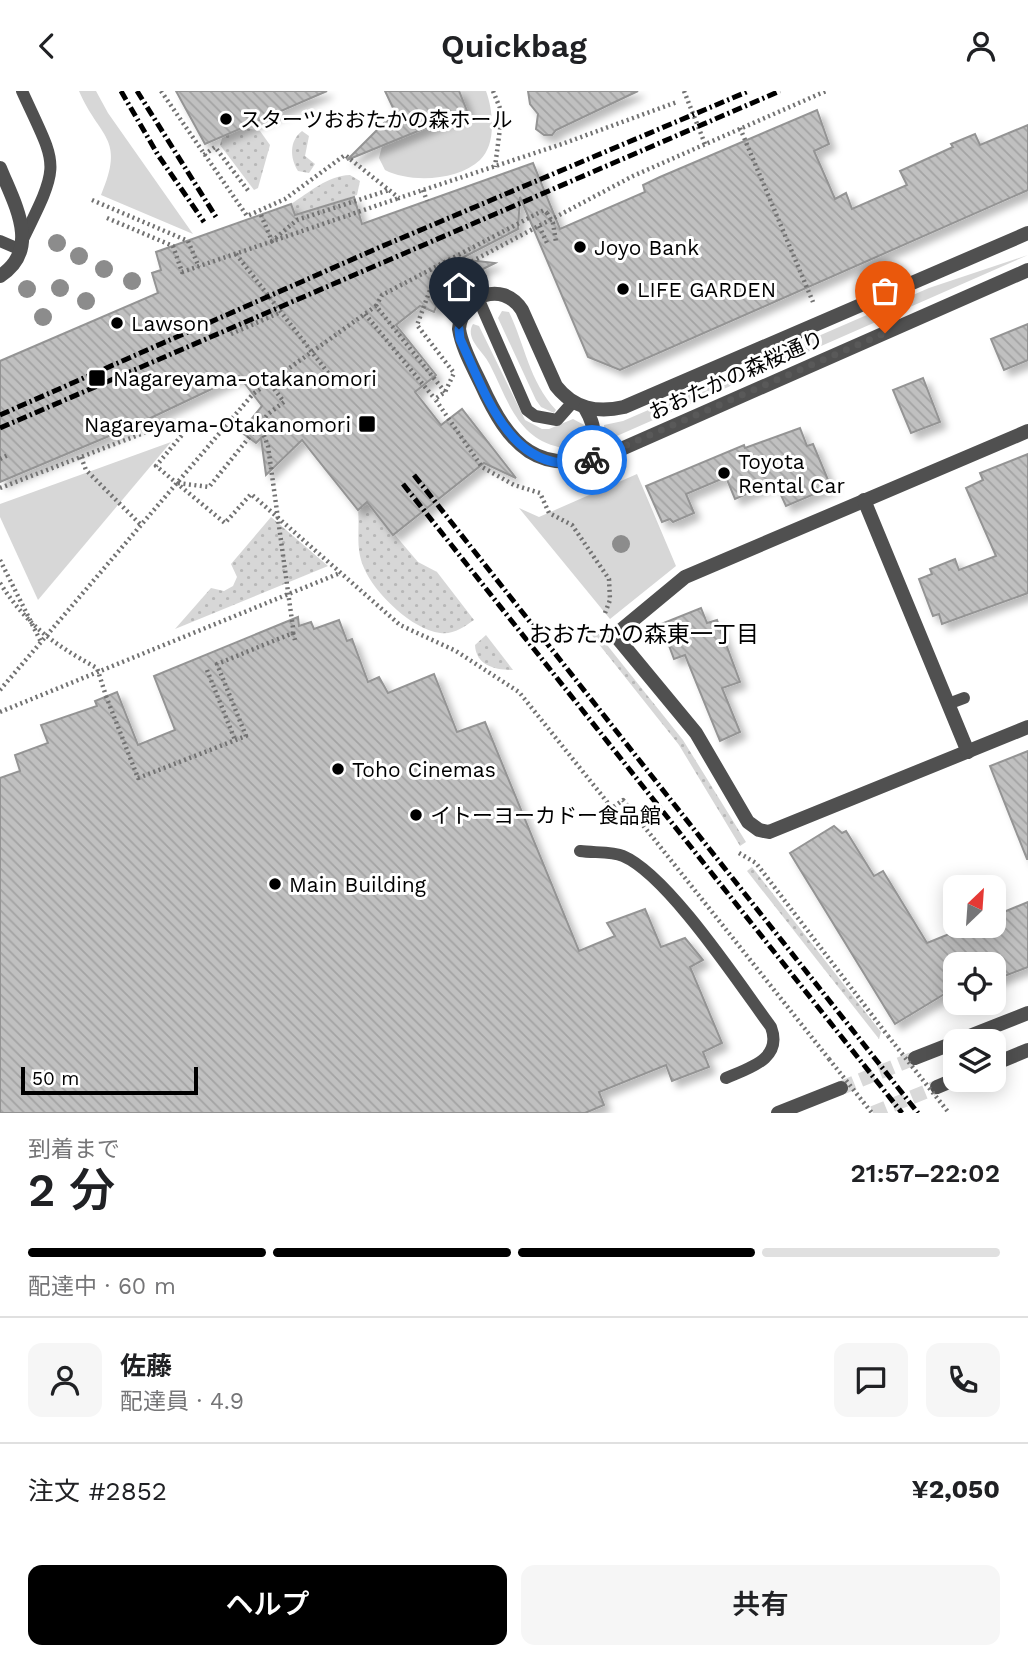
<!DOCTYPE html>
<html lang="ja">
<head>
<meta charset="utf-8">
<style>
  body { margin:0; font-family:"Work Sans","Noto Sans JP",sans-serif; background:#f6f6f6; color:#202124; height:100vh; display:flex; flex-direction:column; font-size:26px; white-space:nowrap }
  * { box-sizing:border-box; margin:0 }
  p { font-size:23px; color:#757577 }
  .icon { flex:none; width:38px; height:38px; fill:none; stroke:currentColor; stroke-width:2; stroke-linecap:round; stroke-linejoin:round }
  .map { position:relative; height:1022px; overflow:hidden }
  .panel { display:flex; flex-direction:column; background:#fff; flex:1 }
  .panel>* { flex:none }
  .needle { width:46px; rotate:25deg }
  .buttons { position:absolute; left:943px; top:784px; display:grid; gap:14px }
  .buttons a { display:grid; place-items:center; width:63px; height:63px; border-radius:14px; background:#fff; box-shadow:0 4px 18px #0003; font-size:35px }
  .scale { position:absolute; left:21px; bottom:18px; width:177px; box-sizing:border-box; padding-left:7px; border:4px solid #000; border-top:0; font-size:19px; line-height:24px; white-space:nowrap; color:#000; -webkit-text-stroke:5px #fff; paint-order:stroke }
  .pin { position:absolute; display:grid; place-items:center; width:60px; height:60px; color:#fff; margin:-72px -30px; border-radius:50% 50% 50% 0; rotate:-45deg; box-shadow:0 0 7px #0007 }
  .pin .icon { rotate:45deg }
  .courier { position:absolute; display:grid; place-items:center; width:70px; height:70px; margin:-35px; border:5px solid #1a73e8; border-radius:50%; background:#fff; color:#222; box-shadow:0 2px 9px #0007 }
  .overview em { font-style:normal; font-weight:600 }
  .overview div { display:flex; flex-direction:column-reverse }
  .overview { display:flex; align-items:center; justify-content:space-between; height:119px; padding:0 28px }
  h1 { font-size:46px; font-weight:600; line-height:52px }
  .bar { display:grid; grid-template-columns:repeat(4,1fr); gap:10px 7px; align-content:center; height:84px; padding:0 28px }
  .bar i { height:9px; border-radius:5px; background:#e0e0e0 }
  .bar .selected { background:#000 }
  .bar p { grid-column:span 4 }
  .line { display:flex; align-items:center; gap:18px; padding:0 28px; border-top:2px solid #e0e0e0 }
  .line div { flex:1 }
  .round { display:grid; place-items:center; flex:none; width:74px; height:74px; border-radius:14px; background:#f6f6f6 }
  .action { display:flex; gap:14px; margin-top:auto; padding:14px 28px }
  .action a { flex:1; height:80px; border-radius:14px; background:#000; color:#fff; font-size:28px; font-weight:600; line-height:80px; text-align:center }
  .action a+a { background:#f6f6f6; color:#202124 }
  header { display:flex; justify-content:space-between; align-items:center; height:91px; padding:0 28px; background:#fff; font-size:32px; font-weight:600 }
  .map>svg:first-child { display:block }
  .grass { fill:url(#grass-dots) }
  .green { fill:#d7d7d7 }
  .building { fill:url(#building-back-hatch); stroke:#949494; stroke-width:2; filter:url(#shadow) }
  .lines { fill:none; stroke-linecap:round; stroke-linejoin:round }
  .tertiary-tunnel { stroke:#d9d9d9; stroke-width:14; stroke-dasharray:14 7; stroke-linecap:butt }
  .path { stroke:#727272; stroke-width:4.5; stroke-dasharray:2 3.5; stroke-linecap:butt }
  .service { stroke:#505050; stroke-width:12 }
  .minor { stroke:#505050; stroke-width:14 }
  .tertiary { stroke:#505050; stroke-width:14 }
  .rail { stroke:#000; stroke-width:5; stroke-dasharray:10 3.5 2 3.5; stroke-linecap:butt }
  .path-bridge { stroke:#727272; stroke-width:4.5; stroke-dasharray:2 3.5; stroke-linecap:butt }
  .tree { fill:#8c8c8c }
  .done { stroke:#595959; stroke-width:7; stroke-dasharray:0 12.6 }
  .route { stroke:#1a73e8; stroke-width:9 }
  .poi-dot { fill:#000; stroke:#fff; stroke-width:2.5 }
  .labels { text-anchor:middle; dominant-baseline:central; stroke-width:6; stroke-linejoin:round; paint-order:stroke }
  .poi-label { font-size:21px; fill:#000; stroke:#fff; text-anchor:start }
  .street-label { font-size:21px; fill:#000; stroke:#fff }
  .neighbourhood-label { font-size:23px; fill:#000; stroke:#fff }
</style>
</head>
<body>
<header><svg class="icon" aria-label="back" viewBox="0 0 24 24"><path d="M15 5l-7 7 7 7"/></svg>Quickbag<svg class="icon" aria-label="person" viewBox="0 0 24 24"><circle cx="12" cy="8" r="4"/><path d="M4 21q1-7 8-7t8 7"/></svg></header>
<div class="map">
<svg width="1028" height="1022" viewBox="0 0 1028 1022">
  <defs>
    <pattern id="grass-dots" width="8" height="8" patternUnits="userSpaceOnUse" patternTransform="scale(1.75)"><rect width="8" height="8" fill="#d7d7d7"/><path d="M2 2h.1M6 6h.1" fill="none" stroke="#b7b7b7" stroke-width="1.8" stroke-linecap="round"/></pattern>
    <pattern id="building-back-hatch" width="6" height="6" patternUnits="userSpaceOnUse" patternTransform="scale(1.75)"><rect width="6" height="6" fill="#c0c0c0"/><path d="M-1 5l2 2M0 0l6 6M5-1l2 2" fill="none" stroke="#a3a3a3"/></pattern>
    <filter id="shadow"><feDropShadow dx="6" dy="6" stdDeviation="3.5" flood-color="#0004"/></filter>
  </defs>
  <rect width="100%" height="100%" fill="#fff"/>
  <g class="grass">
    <path d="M242,36L260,40L270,54L258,97L254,99L220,54L223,44Z"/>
    <path d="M302,40L309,45L305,65L315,73L309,82L298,80C290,67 289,50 302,40Z"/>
    <path d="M350,84L360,90L357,104L295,124L291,113C310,101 327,85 350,84Z"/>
    <path d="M367,411L418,471L437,481L474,529C464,536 453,544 440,542C413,539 374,502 364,477C355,457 360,439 358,419Z"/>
    <path d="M271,426L328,475L175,538L211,497L224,500L233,495L237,486L231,473Z"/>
    <path d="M595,539L683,649L746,751L740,755L679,654L590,542Z"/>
    <path d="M486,544L513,579C496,579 476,575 475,554Z"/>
    <path d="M752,776L881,941L879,948L747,780Z"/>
  </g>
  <g class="green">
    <path d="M79,0H96L108,22L193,143L101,104C126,46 99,47 79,0Z"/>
    <path d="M459,0H486C493,19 497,53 480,69C458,90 410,92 385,79L379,67L382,55L467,20Z"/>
    <path d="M1028,164L610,348L603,346L604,334L623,330L929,197Z"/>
    <path d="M502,220L509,221C525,254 529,290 556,319L554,322L541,316L536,309L498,227Z"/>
    <path d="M473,233L479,235L525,329L542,338H549L573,328L588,336V349C577,360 569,360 555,355C516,344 507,307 490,274C484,261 464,248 473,233Z"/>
    <path d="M171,351L38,509L0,426V413Z"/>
    <path d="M637,383L676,475L610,528L519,417L539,426Z"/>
  </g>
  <g class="building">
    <path d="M176,0H327L205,53Z"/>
    <path d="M385,0H459L467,20L347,69L395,21Z"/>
    <path d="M528,0H638L556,39L552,44H544L536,38L538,23L530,13Z"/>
    <path d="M817,19L829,53L814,60L835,108L846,102L852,118L907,94L900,80L953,56L951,53L975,43L980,54L1028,34V99L620,279L588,266L520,106L518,138L460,168L495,172L443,198L434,221L420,215L396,234L436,284L415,301L441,334L462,318L516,387L484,372L393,444L367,411L358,419L302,349L266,384L261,347L256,352L241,341L262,315L239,285L140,332L0,391V270L158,202L152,182L161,179L156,161L291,113L295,124L354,106L362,133L533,72L560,138L645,101L643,94L660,86Z"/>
    <path d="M1028,233V269L1004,279L991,248Z"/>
    <path d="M923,287L940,331L911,342L893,299Z"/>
    <path d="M800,337L807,355L813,353L831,396L786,415L775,391L735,408L726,386L686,403L694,422L673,431L670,428L662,431L646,395L744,354L745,357Z"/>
    <path d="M1028,363V502L942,533L939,523L933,525L919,488L932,483L930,478L955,468L959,479L996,465L966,397L983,389L980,382Z"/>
    <path d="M701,517L707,532L717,529L740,591L722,597L740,641L720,650L685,564L674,568L661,533Z"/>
    <path d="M298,526L299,535L311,531L314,538L339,529L347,550L352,548L368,591L379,586L388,602L434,583L457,641L485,631L579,860L615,845L607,832L645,818L661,856L685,847L703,869L690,876L722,952L703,961L709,976L672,990L666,974L599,1001L604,1014L585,1022H0V687L20,680L15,664L48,652L41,634L97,615L95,610L117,601L138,654L175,639L154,585Z"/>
    <path d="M1028,660V768H1027L990,675Z"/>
    <path d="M834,735L842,742L846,740L874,785L883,780L927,852L969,835H994V825L1028,811V876L994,889V873H956V896L895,933L790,762Z"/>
  </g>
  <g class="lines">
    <g class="tertiary-tunnel">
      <path d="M841,997L915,967"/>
      <path d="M873,1022L937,996"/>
    </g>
    <g class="path">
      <path d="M161,0L247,125L285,108L345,64L399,107L562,53L677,11"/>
      <path d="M493,0L502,22L495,76"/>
      <path d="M684,0L705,53"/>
      <path d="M740,37L813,211"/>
      <path d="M204,64L215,56L250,102"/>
      <path d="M423,99L427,110"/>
      <path d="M92,109L188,150L199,176"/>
      <path d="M261,124L272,150L297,129L389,99"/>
      <path d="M107,127L173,155L182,181L399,107"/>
      <path d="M539,135L548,154"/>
      <path d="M236,163L339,296"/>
      <path d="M455,171L458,178"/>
      <path d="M376,215L382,204L544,119L547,122"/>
      <path d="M365,223L435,308"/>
      <path d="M231,243L281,221"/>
      <path d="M140,332L144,342"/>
      <path d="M81,366L86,379L141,434"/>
      <path d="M0,368L8,364"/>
      <path d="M178,392L209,396L268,323L284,311L269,291"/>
      <path d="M0,397L167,333L182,344L156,375L225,432L251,403L400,534L456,560L519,601L612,717L623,709L829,968"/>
      <path d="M0,469L41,551"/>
      <path d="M605,522L610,509L609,488L572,434L549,422L540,402L514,394L482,376L435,308L445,301L454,282L417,234L433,191L633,85L826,0"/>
      <path d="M293,542L295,549"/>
      <path d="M207,579L235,649"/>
      <path d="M0,599L253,303L376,215L445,301"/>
      <path d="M106,605L138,687L246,645L217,573L293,542V537"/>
      <path d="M0,621L340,482"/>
      <path d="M739,762L756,772L888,945"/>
    </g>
    <g class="service">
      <path d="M22,0C57,77 62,69 24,146"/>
      <path d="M0,150L21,159"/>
      <path d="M478,207L527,319L535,325L557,329L572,312"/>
      <path d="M948,613L964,607"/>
      <path d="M580,760C593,762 612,760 623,765C668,784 740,894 771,936C783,968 749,977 726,987"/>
    </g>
    <g class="minor">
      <path d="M0,77C14,112 42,158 0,185"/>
      <path d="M1028,340L685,486L615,544L696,642L748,731L759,739L769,741L1028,636"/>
      <path d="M864,409L968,661"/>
    </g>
    <g class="tertiary">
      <path d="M1028,142L624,316C597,322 574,318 556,295L522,219C502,188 462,205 459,238C462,257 473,276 481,293C509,355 538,387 610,363L1028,179"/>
      <path d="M576,371C596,353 599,341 585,317"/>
      <path d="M957,950L1028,922"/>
      <path d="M915,967L956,951"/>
      <path d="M994,973L1028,959"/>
      <path d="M937,996L956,988"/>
      <path d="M778,1022L841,997"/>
    </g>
    <g class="rail">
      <path d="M121,0L158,64L204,131"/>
      <path d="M137,0L216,126"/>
      <path d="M0,324L378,157L749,0"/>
      <path d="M0,337L780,0"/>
      <path d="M414,384L918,1022"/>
      <path d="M403,393L902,1022"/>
    </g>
    <g class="path-bridge">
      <path d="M547,122L553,132L556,151"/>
      <path d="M260,334L268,355L293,537"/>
      <path d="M0,492C27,534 53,553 97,577L106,605"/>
      <path d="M888,945L949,1022"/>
      <path d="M829,968L872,1022"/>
    </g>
  </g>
  <g class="tree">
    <circle cx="57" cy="152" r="9"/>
    <circle cx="79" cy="165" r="9"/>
    <circle cx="104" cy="178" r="9"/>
    <circle cx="132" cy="190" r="9"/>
    <circle cx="60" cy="197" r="9"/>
    <circle cx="27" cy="198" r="9"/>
    <circle cx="86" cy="210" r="9"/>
    <circle cx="43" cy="226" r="9"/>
    <circle cx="621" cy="453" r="9"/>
  </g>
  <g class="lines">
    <path class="done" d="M592,369L885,242"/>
    <path class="route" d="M459,238L460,248C486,303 512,391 592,369"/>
  </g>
  <g class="poi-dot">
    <circle cx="226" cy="28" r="7"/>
    <circle cx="580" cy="156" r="7"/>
    <circle cx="623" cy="198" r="7"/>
    <circle cx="117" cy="232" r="7"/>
    <rect x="88" y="278" width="18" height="18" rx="3.5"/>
    <rect x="358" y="324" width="18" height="18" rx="3.5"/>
    <circle cx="724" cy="382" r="7"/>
    <circle cx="338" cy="678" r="7"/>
    <circle cx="416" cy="724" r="7"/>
    <circle cx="275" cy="793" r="7"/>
  </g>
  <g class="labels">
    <g class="poi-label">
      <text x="240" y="28">スターツおおたかの森ホール</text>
      <text x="594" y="156">Joyo Bank</text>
      <text x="637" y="198">LIFE GARDEN</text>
      <text x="131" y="232">Lawson</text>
      <text x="113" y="287">Nagareyama-otakanomori</text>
      <text x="351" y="333" text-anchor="end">Nagareyama-Otakanomori</text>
      <text x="738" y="370">Toyota<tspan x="738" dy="24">Rental Car</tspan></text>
      <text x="352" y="678">Toho Cinemas</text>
      <text x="430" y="724">イトーヨーカドー食品館</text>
      <text x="289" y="793">Main Building</text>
    </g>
    <g class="street-label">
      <text transform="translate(736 284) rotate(-24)">おおたかの森桜通り</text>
    </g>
    <g class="neighbourhood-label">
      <text x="644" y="543">おおたかの森東一丁目</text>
    </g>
  </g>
</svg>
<div class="buttons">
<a><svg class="needle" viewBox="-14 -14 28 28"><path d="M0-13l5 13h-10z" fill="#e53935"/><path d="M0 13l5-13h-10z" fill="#757577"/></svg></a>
<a><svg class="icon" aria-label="locate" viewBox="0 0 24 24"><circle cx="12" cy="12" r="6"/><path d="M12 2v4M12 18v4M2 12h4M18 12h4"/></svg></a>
<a><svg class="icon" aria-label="layers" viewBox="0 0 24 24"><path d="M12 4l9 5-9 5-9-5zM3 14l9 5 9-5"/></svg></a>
</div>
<div class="scale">50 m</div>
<div class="pin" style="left:885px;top:242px;background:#ea580c"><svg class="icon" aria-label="bag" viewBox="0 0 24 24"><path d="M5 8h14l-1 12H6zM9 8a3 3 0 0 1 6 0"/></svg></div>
<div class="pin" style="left:459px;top:238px;background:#1f2937"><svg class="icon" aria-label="home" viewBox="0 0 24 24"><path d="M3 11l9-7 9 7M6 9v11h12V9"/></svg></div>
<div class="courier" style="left:592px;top:369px"><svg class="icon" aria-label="bike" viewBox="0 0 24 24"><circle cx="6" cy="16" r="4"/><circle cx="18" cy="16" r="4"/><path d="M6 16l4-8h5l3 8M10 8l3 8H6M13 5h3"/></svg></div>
</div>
<section class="panel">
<div class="overview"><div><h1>2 分</h1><p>到着まで</p></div><em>21:57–22:02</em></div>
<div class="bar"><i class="selected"></i><i class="selected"></i><i class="selected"></i><i></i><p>配達中 · 60 m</p></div>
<div class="line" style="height:126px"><a class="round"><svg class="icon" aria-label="person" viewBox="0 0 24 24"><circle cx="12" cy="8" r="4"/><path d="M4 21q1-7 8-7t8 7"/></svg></a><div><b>佐藤</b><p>配達員 · 4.9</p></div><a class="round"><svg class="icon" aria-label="chat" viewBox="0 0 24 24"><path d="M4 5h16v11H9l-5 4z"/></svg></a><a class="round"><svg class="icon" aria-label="phone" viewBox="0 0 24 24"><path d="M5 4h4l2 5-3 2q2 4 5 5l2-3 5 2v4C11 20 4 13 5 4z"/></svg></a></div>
<div class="line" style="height:91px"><div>注文 #2852</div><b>¥2,050</b></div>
<div class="action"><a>ヘルプ</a><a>共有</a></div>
</section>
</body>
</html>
